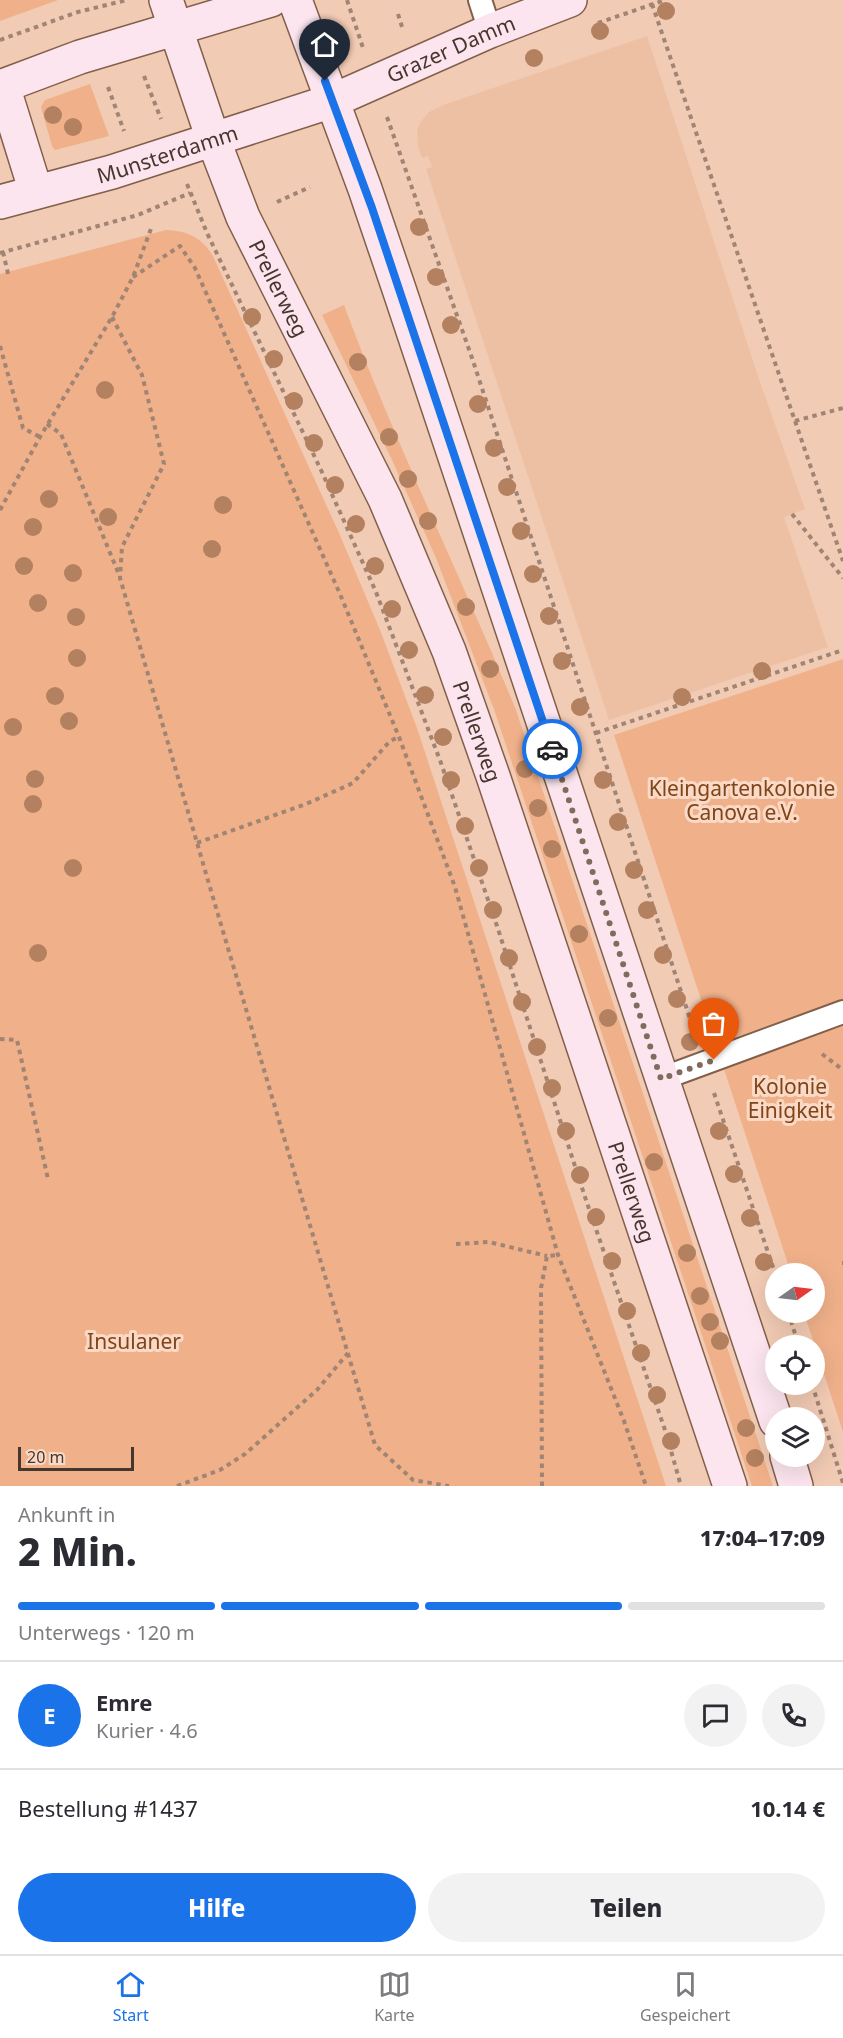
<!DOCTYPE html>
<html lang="de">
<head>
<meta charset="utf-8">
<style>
  body { margin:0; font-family:"Noto Sans",sans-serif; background:#f2f2f3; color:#2b2b33; height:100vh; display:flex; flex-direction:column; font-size:22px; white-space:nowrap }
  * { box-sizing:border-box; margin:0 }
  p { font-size:20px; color:#7c7c81 }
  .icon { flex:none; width:33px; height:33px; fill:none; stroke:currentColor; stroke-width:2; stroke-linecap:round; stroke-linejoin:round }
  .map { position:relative; height:1486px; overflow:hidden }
  .panel { display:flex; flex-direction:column; background:#fff; flex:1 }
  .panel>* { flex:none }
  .needle { width:39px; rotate:76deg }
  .tools { position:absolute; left:765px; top:1263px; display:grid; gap:12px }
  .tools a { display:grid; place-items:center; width:60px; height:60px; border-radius:50%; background:#fff; box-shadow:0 6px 24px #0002; font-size:30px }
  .scale { position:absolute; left:18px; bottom:15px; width:116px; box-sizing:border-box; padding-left:6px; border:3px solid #46372e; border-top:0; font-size:16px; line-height:21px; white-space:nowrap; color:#46372e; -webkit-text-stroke:4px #fadac7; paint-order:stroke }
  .pin { position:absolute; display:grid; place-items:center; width:51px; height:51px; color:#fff; margin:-62px -26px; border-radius:50% 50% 50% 0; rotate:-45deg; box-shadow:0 0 6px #0007 }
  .pin .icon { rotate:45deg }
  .courier { position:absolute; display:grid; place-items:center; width:60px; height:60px; margin:-30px; border:4px solid #1a73e8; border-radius:50%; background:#fff; color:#222; box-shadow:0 2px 8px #0007 }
  .summary em { font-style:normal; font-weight:800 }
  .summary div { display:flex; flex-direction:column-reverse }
  .summary { display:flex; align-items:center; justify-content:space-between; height:102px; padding:0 18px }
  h1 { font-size:39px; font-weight:800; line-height:45px }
  .bar { display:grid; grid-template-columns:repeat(4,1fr); gap:9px 6px; align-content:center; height:72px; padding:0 18px }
  .bar i { height:8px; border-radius:4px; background:#e1e1e2 }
  .bar .current { background:#1a73e8 }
  .bar p { grid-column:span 4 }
  .line { display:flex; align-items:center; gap:15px; padding:0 18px; border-top:2px solid #e1e1e2 }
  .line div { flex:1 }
  .round { display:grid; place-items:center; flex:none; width:63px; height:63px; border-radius:32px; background:#f2f2f3 }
  .cta { display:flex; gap:12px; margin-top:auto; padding:12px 18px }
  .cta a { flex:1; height:69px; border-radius:36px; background:#1a73e8; color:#fff; font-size:24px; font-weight:800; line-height:69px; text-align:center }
  .cta a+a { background:#f2f2f3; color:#2b2b33 }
  .dock { display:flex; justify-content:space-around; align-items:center; height:84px; border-top:2px solid #e1e1e2; background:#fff; font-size:16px; color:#7c7c81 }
  .dock a { display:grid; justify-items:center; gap:3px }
  .dock .current { color:#1a73e8 }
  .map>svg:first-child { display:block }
  .built { fill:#edc0a4 }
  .green { fill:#f0b18a }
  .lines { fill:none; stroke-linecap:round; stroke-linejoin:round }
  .lane-casing { stroke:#815f4a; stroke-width:26 }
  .secondary-casing { stroke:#815f4a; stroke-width:36 }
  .path { stroke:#a08474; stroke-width:4; stroke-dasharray:4.5 4.5; stroke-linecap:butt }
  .lane { stroke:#fff; stroke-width:22 }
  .secondary { stroke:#fce5ee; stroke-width:33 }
  .tree { fill:#b3815f }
  .done { stroke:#826b5d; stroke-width:6; stroke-dasharray:0 10.8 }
  .route { stroke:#1a73e8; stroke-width:8 }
  .labels { text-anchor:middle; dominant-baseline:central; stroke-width:6; stroke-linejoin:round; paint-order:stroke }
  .street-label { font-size:21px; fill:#46372e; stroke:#fadac7 }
  .park-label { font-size:21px; fill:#804419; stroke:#fadac7 }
</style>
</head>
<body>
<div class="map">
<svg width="843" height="1486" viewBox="0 0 843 1486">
  <rect width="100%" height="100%" fill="#f2cbb4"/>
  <path class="built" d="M647,36L759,379L805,509L784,517L828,647L609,720L426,169L432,167L428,156L422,158L418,146L417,131L420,123L429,112L443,105Z"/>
  <g class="green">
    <path d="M0,0H58L0,21Z"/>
    <path d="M90,84L109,136L55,150L52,146L41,107L45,100Z"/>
    <path d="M166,230C189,231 202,238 213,256L339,533L380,630L417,728L666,1486H0V274Z"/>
    <path d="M344,305C395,443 460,574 516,710L773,1486H752L495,712L436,558L392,460L322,315Z"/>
    <path d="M843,659V1432L804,1313L814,1312V1274L791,1273L614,735Z"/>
  </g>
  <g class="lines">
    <defs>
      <g id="lane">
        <path d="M480,0L490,31"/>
        <path d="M661,1079L843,1012"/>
      </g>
      <g id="secondary">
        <path id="s1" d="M166,0L213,139L243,217L385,499L449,651L493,776L730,1486"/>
        <path d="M295,0L365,189L399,289L776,1421"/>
        <path d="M3,86L36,192"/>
        <path d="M0,87L80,57L271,0"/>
        <path id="s2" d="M0,202L112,172L332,101L490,31L570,0"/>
        <path d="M787,1456L796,1486"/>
      </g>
    </defs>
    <use href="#lane" class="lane-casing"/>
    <use href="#secondary" class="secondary-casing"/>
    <g class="path">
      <path d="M347,0L363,48"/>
      <path d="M652,4L843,561"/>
      <path d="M398,14L403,30"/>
      <path d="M598,23L665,0"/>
      <path d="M0,40L78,12L127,0"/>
      <path d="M144,76L161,119"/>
      <path d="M108,87L124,131"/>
      <path d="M387,117L472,358L695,1034"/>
      <path d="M187,184L207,233L321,470L376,592L441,763L497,926L586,1200L666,1433L681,1486"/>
      <path d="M277,202L310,187"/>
      <path d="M3,252L9,278"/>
      <path d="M0,253L138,215L190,193"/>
      <path d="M133,277L180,246L195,268L340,594L399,737L455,887L558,1255L624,1421L646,1486"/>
      <path d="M112,317L142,375L164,464L122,547L120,578L209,884L375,1445L413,1480L449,1486"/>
      <path d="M0,346L23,428L40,437"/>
      <path d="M795,421L843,408"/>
      <path d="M47,424L61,434L120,577"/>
      <path d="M0,510L40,437L112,317L133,277L152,226"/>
      <path d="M792,514L843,578"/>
      <path d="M596,733L843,650"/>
      <path d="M197,843L306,804L353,783L390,741L399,737"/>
      <path d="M0,1039L17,1040L48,1179"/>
      <path d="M822,1054L843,1070"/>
      <path d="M714,1093L776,1276"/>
      <path d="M456,1244L489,1242L547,1256"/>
      <path d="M842,1263H843"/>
      <path d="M788,1312L799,1346"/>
      <path d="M812,1384L843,1483"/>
      <path d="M177,1486L220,1470L245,1454L317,1390L348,1353"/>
      <path d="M542,1486L541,1288L547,1256L558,1255"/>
    </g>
    <use href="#lane" class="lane"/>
    <use href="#secondary" class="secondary"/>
  </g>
  <g class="tree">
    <circle cx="666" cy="11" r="9"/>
    <circle cx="600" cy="31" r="9"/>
    <circle cx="534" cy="58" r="9"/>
    <circle cx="53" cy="115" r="9"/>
    <circle cx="73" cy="127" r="9"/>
    <circle cx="419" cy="227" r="9"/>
    <circle cx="436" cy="277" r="9"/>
    <circle cx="252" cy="317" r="9"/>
    <circle cx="451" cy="325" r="9"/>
    <circle cx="274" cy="359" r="9"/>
    <circle cx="358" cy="362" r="9"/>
    <circle cx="105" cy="390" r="9"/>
    <circle cx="294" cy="401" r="9"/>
    <circle cx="478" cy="404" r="9"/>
    <circle cx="389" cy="437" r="9"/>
    <circle cx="314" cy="443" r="9"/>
    <circle cx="494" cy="448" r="9"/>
    <circle cx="408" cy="479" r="9"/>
    <circle cx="335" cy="485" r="9"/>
    <circle cx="507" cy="487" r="9"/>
    <circle cx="49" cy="499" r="9"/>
    <circle cx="223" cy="505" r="9"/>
    <circle cx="108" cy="517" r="9"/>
    <circle cx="428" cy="521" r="9"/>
    <circle cx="356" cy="524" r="9"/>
    <circle cx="33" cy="527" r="9"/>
    <circle cx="521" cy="531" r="9"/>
    <circle cx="212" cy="549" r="9"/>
    <circle cx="24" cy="566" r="9"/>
    <circle cx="375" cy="566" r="9"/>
    <circle cx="73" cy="573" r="9"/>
    <circle cx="533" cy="574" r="9"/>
    <circle cx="38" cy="603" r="9"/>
    <circle cx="466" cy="607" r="9"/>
    <circle cx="392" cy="609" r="9"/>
    <circle cx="549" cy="616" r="9"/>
    <circle cx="76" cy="617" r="9"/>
    <circle cx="409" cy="650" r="9"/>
    <circle cx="77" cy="658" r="9"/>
    <circle cx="562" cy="661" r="9"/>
    <circle cx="490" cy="669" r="9"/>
    <circle cx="762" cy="671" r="9"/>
    <circle cx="425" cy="695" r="9"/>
    <circle cx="55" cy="696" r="9"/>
    <circle cx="682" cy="697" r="9"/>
    <circle cx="580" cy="707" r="9"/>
    <circle cx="69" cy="721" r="9"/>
    <circle cx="13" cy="727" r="9"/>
    <circle cx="443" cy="737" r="9"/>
    <circle cx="525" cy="769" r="9"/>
    <circle cx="35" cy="779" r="9"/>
    <circle cx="451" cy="780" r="9"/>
    <circle cx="603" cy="780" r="9"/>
    <circle cx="33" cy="804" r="9"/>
    <circle cx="538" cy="808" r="9"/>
    <circle cx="618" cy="822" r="9"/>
    <circle cx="465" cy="826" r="9"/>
    <circle cx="552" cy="849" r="9"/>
    <circle cx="73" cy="868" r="9"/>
    <circle cx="479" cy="868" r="9"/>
    <circle cx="634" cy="870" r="9"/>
    <circle cx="493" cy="910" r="9"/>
    <circle cx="647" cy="910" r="9"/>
    <circle cx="579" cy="934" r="9"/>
    <circle cx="38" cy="953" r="9"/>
    <circle cx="663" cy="955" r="9"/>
    <circle cx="509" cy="958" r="9"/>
    <circle cx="677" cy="999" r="9"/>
    <circle cx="522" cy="1002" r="9"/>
    <circle cx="608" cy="1018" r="9"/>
    <circle cx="690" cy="1042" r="9"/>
    <circle cx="537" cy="1047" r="9"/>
    <circle cx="552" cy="1088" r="9"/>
    <circle cx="566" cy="1131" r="9"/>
    <circle cx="719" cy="1131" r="9"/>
    <circle cx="654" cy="1162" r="9"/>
    <circle cx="734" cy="1174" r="9"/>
    <circle cx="580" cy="1175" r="9"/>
    <circle cx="596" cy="1217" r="9"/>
    <circle cx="750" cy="1218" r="9"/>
    <circle cx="687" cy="1253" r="9"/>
    <circle cx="612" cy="1261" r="9"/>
    <circle cx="764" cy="1262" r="9"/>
    <circle cx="700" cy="1296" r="9"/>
    <circle cx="627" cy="1311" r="9"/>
    <circle cx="710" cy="1322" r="9"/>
    <circle cx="720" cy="1341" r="9"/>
    <circle cx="641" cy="1353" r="9"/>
    <circle cx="657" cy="1395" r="9"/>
    <circle cx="746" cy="1428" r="9"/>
    <circle cx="671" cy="1441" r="9"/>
    <circle cx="755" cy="1458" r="9"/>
  </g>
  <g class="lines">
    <path class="done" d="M552,749L661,1079L714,1060"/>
    <path class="route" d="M325,81L372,208L552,749"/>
  </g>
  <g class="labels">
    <g class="street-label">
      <text stroke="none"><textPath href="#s2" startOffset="477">Grazer Damm</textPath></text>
      <text stroke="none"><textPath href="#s2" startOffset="174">Munsterdamm</textPath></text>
      <text stroke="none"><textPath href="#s1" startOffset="310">Prellerweg</textPath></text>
      <text stroke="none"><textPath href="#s1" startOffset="796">Prellerweg</textPath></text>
      <text stroke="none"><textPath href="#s1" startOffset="1282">Prellerweg</textPath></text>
    </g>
    <g class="park-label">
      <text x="742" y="788">Kleingartenkolonie<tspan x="742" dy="24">Canova e.V.</tspan></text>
      <text x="790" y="1086">Kolonie<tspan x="790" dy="24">Einigkeit</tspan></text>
      <text x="134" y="1341">Insulaner</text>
    </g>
  </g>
</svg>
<div class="tools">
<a><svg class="needle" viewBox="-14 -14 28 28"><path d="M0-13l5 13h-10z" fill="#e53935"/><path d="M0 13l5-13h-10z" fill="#7c7c81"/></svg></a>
<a><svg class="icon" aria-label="locate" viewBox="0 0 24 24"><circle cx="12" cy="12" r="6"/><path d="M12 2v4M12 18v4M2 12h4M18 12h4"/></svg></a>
<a><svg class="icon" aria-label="layers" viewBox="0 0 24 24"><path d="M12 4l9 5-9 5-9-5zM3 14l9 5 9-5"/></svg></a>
</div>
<div class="scale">20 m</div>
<div class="pin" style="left:714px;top:1060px;background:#ea580c"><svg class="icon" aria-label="bag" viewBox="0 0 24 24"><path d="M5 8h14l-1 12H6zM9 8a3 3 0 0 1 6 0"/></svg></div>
<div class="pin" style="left:325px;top:81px;background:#1f2937"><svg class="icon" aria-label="home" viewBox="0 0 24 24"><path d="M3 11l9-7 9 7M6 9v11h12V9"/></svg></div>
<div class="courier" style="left:552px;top:749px"><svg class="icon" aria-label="car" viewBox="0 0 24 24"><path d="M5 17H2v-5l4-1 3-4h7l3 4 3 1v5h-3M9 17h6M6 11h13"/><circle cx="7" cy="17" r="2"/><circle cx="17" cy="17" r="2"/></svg></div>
</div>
<section class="panel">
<div class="summary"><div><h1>2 Min.</h1><p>Ankunft in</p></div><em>17:04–17:09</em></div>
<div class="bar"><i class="current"></i><i class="current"></i><i class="current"></i><i></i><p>Unterwegs · 120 m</p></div>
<div class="line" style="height:108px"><b class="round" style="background:#1a73e8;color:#fff">E</b><div><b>Emre</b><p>Kurier · 4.6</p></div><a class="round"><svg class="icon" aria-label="chat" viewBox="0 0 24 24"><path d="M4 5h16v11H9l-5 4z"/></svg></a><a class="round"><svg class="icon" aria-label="phone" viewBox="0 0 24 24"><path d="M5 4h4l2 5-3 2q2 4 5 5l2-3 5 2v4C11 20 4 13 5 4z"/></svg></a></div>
<div class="line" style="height:78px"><div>Bestellung #1437</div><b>10.14 €</b></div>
<div class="cta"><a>Hilfe</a><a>Teilen</a></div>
</section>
<nav class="dock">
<a class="current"><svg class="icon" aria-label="home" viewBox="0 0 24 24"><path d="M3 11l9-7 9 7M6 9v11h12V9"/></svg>Start</a>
<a><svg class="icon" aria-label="map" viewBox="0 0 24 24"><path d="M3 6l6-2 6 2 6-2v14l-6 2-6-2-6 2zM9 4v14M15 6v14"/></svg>Karte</a>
<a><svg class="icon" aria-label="saved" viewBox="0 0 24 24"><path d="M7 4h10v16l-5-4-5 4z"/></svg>Gespeichert</a>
</nav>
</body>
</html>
